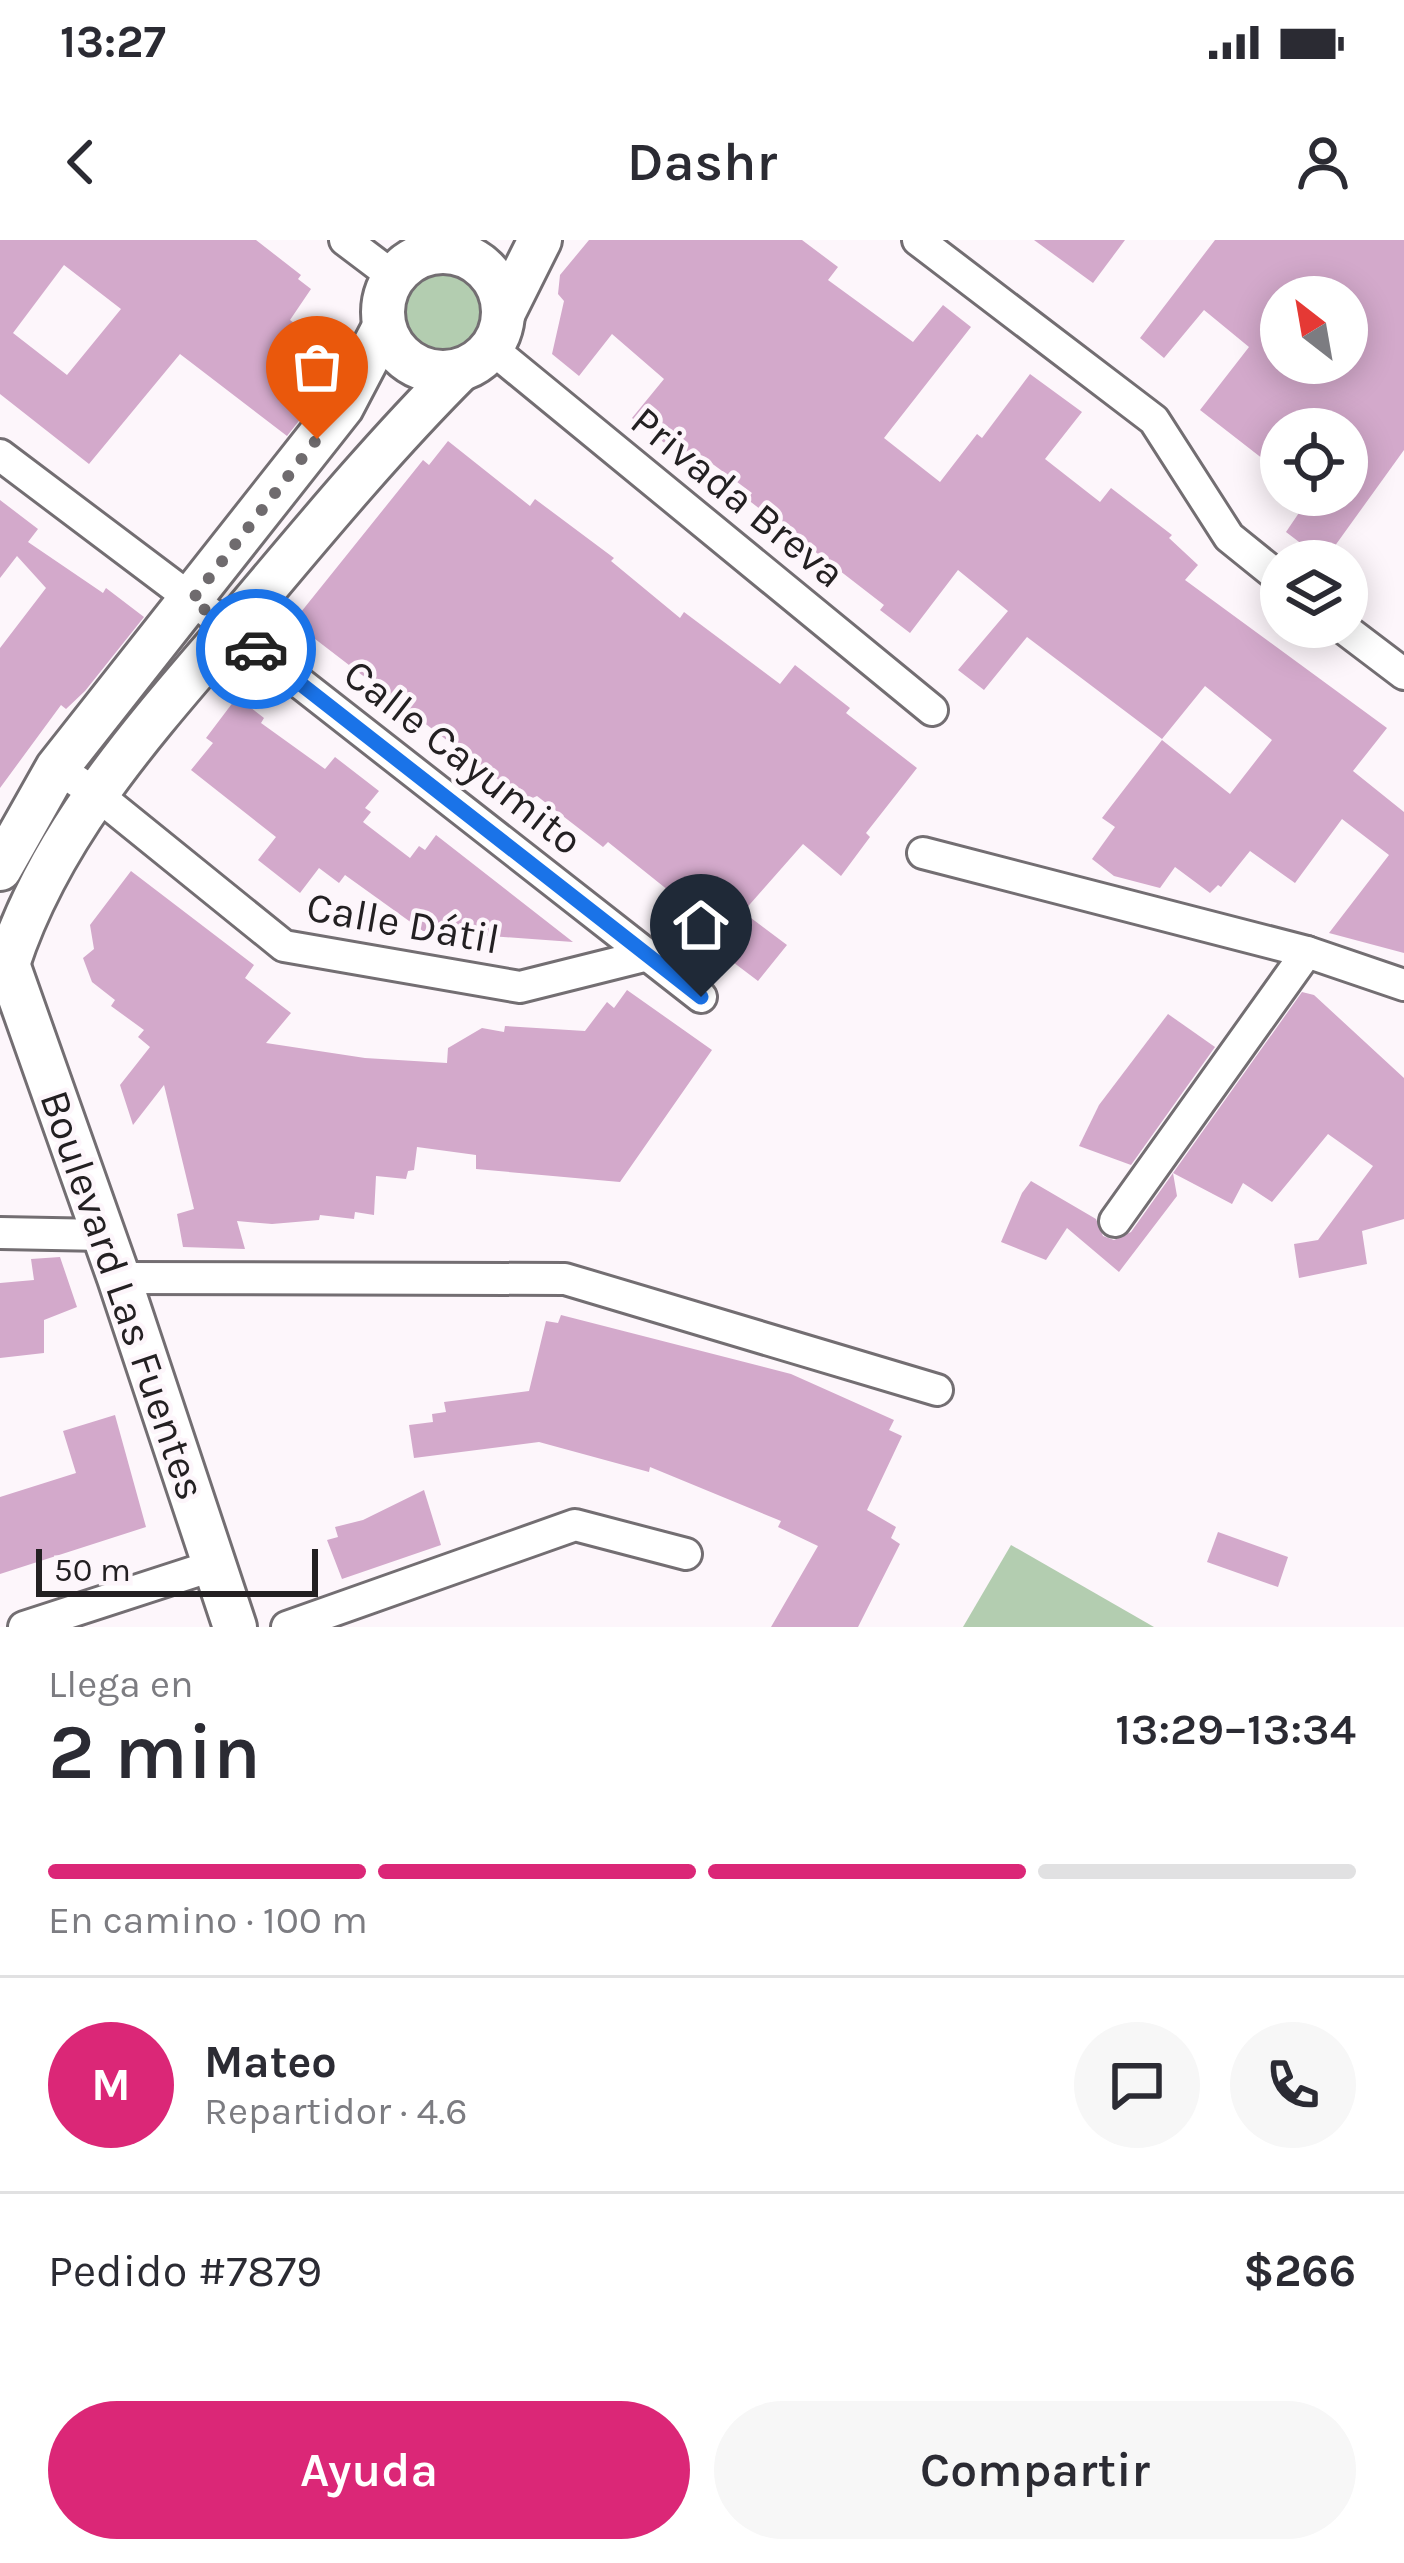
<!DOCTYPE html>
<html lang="es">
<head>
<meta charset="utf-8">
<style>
  body { margin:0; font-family:Karla,sans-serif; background:#f7f7f7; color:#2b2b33; height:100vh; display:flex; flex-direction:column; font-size:45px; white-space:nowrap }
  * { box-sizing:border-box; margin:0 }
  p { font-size:39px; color:#7c7c81 }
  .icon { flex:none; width:66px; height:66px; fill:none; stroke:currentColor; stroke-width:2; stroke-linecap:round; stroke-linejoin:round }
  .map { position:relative; height:1387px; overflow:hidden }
  .drawer { display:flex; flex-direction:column; background:#fff; flex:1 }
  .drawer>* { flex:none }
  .needle { width:78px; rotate:329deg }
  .fabs { position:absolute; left:1260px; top:36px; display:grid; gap:24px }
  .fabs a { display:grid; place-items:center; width:108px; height:108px; border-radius:50%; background:#fff; box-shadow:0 6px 30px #0003; font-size:60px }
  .scale { position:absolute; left:36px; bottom:30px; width:282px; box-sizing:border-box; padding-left:12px; border:6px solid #232022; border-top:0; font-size:33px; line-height:42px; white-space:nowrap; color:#232022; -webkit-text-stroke:9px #fdf6fb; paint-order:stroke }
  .pin { position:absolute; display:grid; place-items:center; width:102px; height:102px; color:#fff; margin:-123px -51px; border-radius:50% 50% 50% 0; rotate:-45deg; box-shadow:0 0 12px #0007 }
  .pin .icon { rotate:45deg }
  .courier { position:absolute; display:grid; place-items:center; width:120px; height:120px; margin:-60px; border:9px solid #1a73e8; border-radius:50%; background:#fff; color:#222; box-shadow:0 3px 15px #0007 }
  .head em { font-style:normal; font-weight:600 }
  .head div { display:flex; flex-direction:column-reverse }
  .head { display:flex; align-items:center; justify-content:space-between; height:204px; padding:0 48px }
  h1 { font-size:78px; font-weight:600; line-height:90px }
  .bar { display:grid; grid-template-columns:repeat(4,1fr); gap:18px 12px; align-content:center; height:144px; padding:0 48px }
  .bar i { height:15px; border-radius:9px; background:#e1e1e2 }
  .bar .active { background:#db2777 }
  .bar p { grid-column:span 4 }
  .line { display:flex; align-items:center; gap:30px; padding:0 48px; border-top:3px solid #e1e1e2 }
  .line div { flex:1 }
  .round { display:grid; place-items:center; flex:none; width:126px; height:126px; border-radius:63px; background:#f7f7f7 }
  .primary-button { display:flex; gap:24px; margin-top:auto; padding:24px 48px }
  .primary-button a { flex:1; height:138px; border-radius:72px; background:#db2777; color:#fff; font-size:48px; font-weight:600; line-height:138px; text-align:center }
  .primary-button a+a { background:#f7f7f7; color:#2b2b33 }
  .status { display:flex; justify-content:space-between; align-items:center; height:84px; padding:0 60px; background:#fff; direction:ltr }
  .status svg { height:33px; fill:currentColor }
  header { display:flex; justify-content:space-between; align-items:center; height:156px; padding:0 48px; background:#fff; font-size:54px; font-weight:600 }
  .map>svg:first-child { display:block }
  .green { fill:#b3cdb0 }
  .building { fill:#d3a9cb; fill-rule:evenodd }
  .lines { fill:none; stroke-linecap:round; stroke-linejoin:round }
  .street-casing { stroke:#736e72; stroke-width:36 }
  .secondary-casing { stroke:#736e72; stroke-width:48 }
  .street { stroke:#fff; stroke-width:30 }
  .secondary { stroke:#fff; stroke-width:42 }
  .done { stroke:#6f6b6e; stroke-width:12; stroke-dasharray:0 21.6 }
  .route { stroke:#1a73e8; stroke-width:15 }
  .labels { text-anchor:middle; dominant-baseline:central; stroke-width:9; stroke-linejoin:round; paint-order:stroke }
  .street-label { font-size:42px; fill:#232022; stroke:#fdf6fb }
</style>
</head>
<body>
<div class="status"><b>13:27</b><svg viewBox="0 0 49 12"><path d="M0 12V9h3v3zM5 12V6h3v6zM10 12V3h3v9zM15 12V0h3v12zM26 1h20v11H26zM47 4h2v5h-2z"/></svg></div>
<header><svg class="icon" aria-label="back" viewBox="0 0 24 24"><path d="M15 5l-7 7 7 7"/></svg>Dashr<svg class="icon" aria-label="person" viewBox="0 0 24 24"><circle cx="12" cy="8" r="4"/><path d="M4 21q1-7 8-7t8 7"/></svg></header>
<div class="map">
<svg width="1404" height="1387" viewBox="0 0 1404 1387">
  <rect width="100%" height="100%" fill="#fdf6fb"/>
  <g class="green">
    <circle cx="442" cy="72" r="46"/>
    <path d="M1011,1305L1154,1387H963Z"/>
  </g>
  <g class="building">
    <path d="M0,0H256L301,35L298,39L311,49L290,80L339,117L321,153L287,196L180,114L89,224L0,154ZM64,25L121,69L67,135L13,93Z"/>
    <path d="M589,0H802L838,27L828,40L913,102L943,65L971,87L884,198L940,242L977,194L982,198L1030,134L1082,172L1045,219L1100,262L1111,248L1172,295L1169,298L1198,325L1185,340L1387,488L1353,531L1404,572V713L1329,693L1389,615L1342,579L1295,643L1250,611L1221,647L1218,645L1210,653L1175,627L1160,648L1114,636L1092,619L1115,587L1102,578L1162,500L1230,554L1272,500L1205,446L1162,499L1027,397L984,450L958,430L1008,371L958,330L910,393L880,370L884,365L747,259L752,253L695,211L688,221L632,178L664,139L612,94L579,136L552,114L564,61L558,54L560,35Z"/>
    <path d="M1034,0H1125L1093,43Z"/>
    <path d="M1215,0H1404V210L1324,321L1286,292L1311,255H1347V189H1281V233L1200,170L1249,107L1204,70L1164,118L1140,98ZM1281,57H1347V123H1281Z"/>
    <path d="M448,201L530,266L535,259L614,318L611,321L680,378L684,372L780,444L795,425L850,468L846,473L917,528L866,593L870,597L841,636L803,604L743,672L787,705L758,741L684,685L694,671L608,602L603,607L537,556L526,561L293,382L423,220L429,225Z"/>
    <path d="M0,260L38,289L28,302L103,353L106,348L144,377L85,451L66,469L61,465L0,548V408L46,348L17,316L0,338Z"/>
    <path d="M237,457L264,478L261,483L325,529L335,517L379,551L365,568L371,572L363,582L410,618L419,606L425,610L436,595L573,702L423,691L345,635L339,643L319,628L300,653L258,620L276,597L191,530L213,503L206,498Z"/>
    <path d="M131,631L254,725L245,738L291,773L266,803L365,818L447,823L448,808L482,788L504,792L505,786L585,791L607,762L614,768L627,750L712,810L620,942L476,929V915L417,907L414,930L408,931L406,939L376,936L374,975L355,972L354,979L320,975L319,980L272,984L237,981L245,1009L183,1007L177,974L194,969L164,845L133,885L120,845L150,807L138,797L144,790L111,766L115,760L92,742L83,718L94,709L90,685Z"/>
    <path d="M1302,752L1314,755L1404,838V979L1362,991L1367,1024L1299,1038L1294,1004L1318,1000L1373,926L1328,894L1272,962L1243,943L1232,964L1173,933Z"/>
    <path d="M1168,774L1215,807L1131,925L1079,906L1099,865Z"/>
    <path d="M1173,933L1177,956L1119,1032L1067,988L1046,1020L1001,1002L1022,953L1031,941L1096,979L1103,996L1114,1000L1131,992Z"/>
    <path d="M60,1017L77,1067L44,1080V1113L0,1118V1043L34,1040L31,1019Z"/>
    <path d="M561,1075L791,1134L894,1180L889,1190L902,1196L867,1270L896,1287L891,1298L900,1304L858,1387H771L818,1306L778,1287L781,1281L650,1227L649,1232L539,1202L414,1218L409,1185L433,1182L432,1174L446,1172L444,1162L529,1151L546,1081L558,1083Z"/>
    <path d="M115,1175L146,1287L0,1334V1257L76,1233L63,1191Z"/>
    <path d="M424,1250L441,1305L342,1339L327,1300L338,1297L335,1287L363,1280Z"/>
    <path d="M1218,1292L1288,1317L1278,1347L1207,1322Z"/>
  </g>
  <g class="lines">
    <defs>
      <g id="street">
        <path d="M345,0L394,37"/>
        <path d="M918,0L1154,180L1229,297L1281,339"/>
        <path d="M491,108L932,470"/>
        <path d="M0,215L231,389L701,757"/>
        <path d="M1342,387L1404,434"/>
        <path d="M57,528L95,553L284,706L520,747L648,715"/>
        <path d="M923,613L1307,712L1404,745"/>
        <path d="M1115,981L1307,712"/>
        <path d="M0,993L104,995"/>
        <path d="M119,1038L565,1039L937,1150"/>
        <path d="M24,1387L215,1325"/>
        <path d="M287,1387L575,1285L686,1314"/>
      </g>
      <g id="secondary">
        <circle cx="443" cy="72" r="60"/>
        <path d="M504,72L540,0"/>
        <path d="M0,629L57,528L342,167L384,87"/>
        <path d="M0,711L8,724L119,1038L235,1387"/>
        <path d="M8,724C53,586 155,478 247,370C316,288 384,206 460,130"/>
      </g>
    </defs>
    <use href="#street" class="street-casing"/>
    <use href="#secondary" class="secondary-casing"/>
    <use href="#street" class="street"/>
    <use href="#secondary" class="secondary"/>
  </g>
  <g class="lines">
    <path class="done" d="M256,409L192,360L317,199"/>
    <path class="route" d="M256,409L701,757"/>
  </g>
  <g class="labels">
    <g class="street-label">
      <text transform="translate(738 257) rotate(39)">Privada Breva</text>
      <text transform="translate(463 517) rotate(38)">Calle Cayumito</text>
      <text transform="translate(403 683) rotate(10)">Calle Dátil</text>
      <text transform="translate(123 1055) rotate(71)">Boulevard Las Fuentes</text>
    </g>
  </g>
</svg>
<div class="fabs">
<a><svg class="needle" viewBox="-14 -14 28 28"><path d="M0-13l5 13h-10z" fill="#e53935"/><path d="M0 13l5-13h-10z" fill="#7c7c81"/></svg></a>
<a><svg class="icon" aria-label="locate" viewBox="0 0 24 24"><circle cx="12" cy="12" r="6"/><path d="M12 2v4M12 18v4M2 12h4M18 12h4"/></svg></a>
<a><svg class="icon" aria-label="layers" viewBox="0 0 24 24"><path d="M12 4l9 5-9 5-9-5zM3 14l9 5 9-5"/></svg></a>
</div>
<div class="scale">50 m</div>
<div class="pin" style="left:317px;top:199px;background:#ea580c"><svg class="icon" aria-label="bag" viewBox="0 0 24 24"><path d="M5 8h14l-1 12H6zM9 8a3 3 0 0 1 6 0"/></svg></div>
<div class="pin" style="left:701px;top:757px;background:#1f2937"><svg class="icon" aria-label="home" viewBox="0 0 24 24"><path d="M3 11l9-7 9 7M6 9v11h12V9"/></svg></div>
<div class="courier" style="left:256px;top:409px"><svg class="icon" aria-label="car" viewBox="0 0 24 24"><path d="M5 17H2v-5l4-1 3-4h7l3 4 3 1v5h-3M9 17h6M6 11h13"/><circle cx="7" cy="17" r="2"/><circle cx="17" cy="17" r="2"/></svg></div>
</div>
<section class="drawer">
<div class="head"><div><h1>2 min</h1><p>Llega en</p></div><em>13:29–13:34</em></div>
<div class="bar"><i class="active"></i><i class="active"></i><i class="active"></i><i></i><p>En camino · 100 m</p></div>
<div class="line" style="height:216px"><b class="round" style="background:#db2777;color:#fff">M</b><div><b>Mateo</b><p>Repartidor · 4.6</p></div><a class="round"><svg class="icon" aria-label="chat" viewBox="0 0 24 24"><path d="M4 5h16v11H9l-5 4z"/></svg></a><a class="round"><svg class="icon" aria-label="phone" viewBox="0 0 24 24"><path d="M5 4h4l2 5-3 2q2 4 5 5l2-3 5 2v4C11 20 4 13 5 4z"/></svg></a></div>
<div class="line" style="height:156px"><div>Pedido #7879</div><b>$266</b></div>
<div class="primary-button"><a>Ayuda</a><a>Compartir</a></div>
</section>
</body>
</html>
